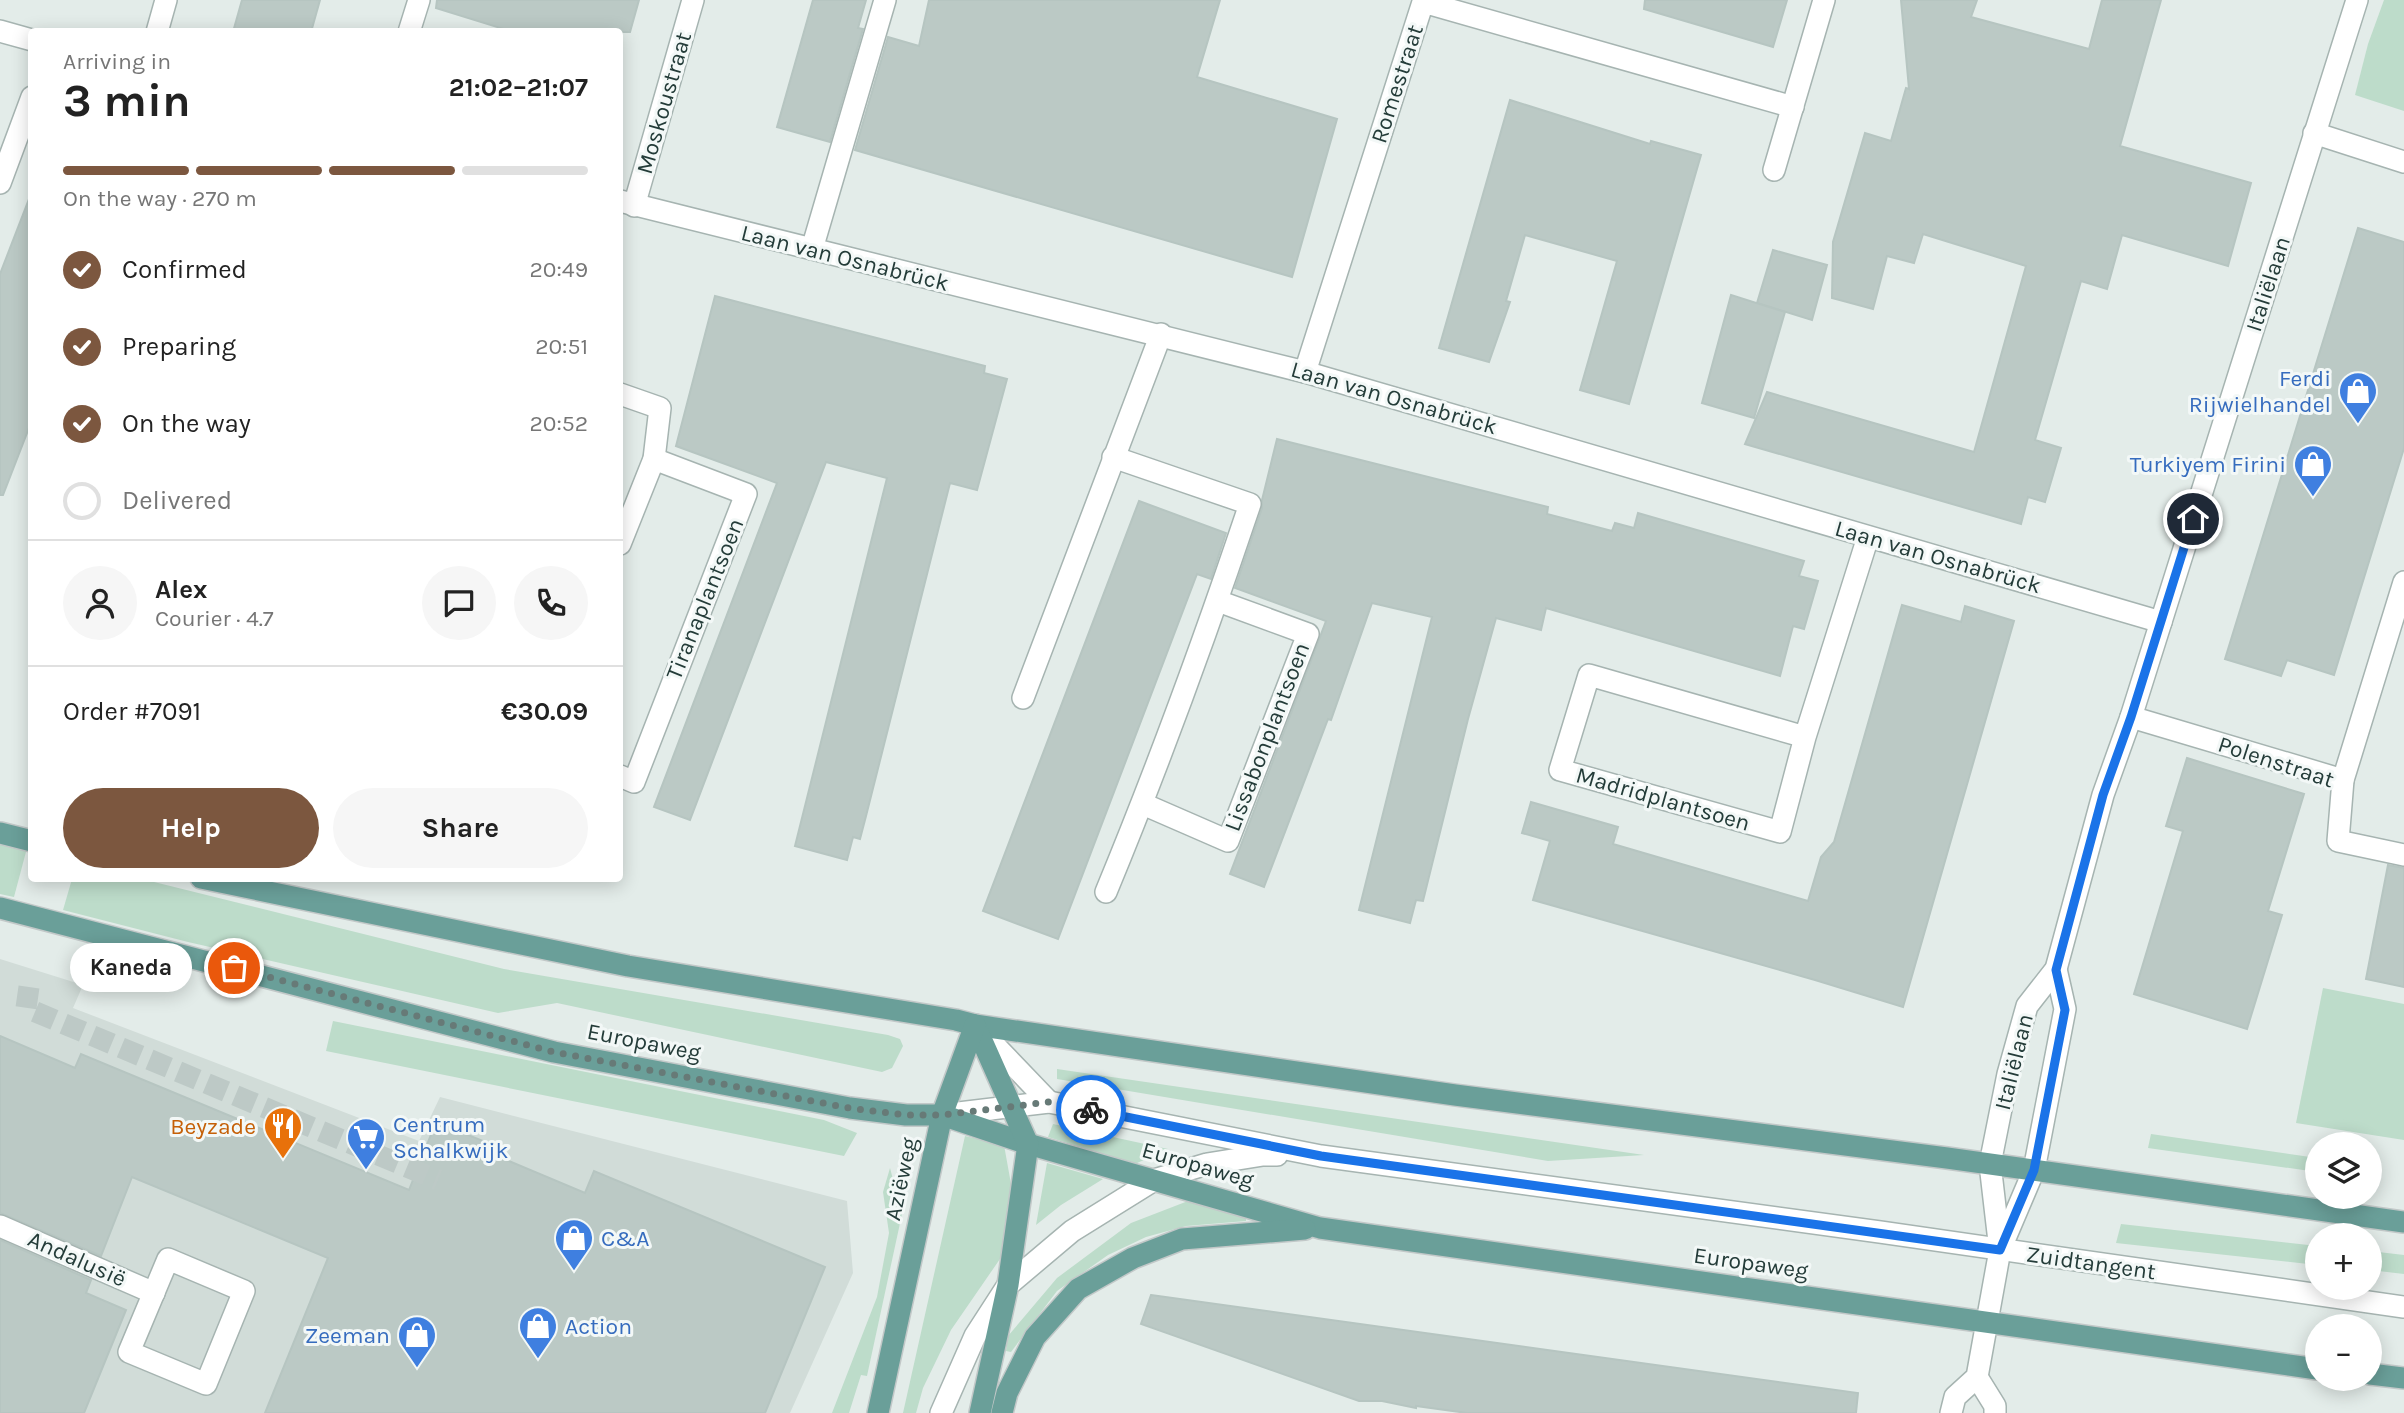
<!DOCTYPE html>
<html lang="en">
<head>
<meta charset="utf-8">
<style>
  body { margin:0; font-family:Karla,sans-serif; background:#f6f6f6; color:#222; height:100vh; display:flex; flex-direction:column; font-size:26px; white-space:nowrap }
  * { box-sizing:border-box; margin:0 }
  p { font-size:23px; color:#767676 }
  .icon { flex:none; width:38px; height:38px; fill:none; stroke:currentColor; stroke-width:2; stroke-linecap:round; stroke-linejoin:round }
  .map { position:relative; flex:1; overflow:hidden }
  .panel { position:absolute; left:28px; top:28px; width:595px; height:854px; display:flex; flex-direction:column; background:#fff; border-radius:7px; box-shadow:0 4px 18px #0003 }
  .panel>* { flex:none }
  .buttons { position:absolute; left:2305px; top:1132px; display:grid; gap:14px }
  .buttons a { display:grid; place-items:center; width:77px; height:77px; border-radius:50%; background:#fff; box-shadow:0 4px 18px #0003; font-size:35px }
  .pin { position:absolute; display:grid; place-items:center; width:60px; height:60px; color:#fff; margin:-30px; border:4px solid #fff; border-radius:50%; box-shadow:0 2px 7px #0007 }
  .courier { position:absolute; display:grid; place-items:center; width:70px; height:70px; margin:-35px; border:5px solid #1a73e8; border-radius:50%; background:#fff; color:#222; box-shadow:0 2px 9px #0007 }
  .bubble { position:absolute; height:49px; border-radius:24px; background:#fff; box-shadow:0 4px 18px #0003; font-size:23px; font-weight:700; line-height:49px; text-align:center }
  .head em { font-style:normal; font-weight:700 }
  .head div { display:flex; flex-direction:column-reverse }
  .head { display:flex; align-items:center; justify-content:space-between; height:119px; padding:0 35px }
  h1 { font-size:46px; font-weight:700; line-height:52px }
  .bar { display:grid; grid-template-columns:repeat(4,1fr); gap:10px 7px; align-content:center; height:84px; padding:0 35px }
  .bar i { height:9px; border-radius:5px; background:#e0e0e0 }
  .bar .active { background:#7c573f }
  .bar p { grid-column:span 4 }
  .line { display:flex; align-items:center; gap:18px; padding:0 35px; border-top:2px solid #e0e0e0 }
  .line div { flex:1 }
  .round { display:grid; place-items:center; flex:none; width:74px; height:74px; border-radius:37px; background:#f6f6f6 }
  ol { padding:0 35px; list-style:none }
  li { display:flex; align-items:center; gap:21px; height:77px }
  li p { margin-inline-start:auto }
  li .icon { padding:7px; border-radius:50%; background:#7c573f; color:#fff; stroke-width:4 }
  li:last-child { color:#767676 }
  li i { width:38px; height:38px; border:4px solid #e0e0e0; border-radius:50% }
  .primary-button { display:flex; gap:14px; margin-top:auto; padding:14px 35px }
  .primary-button a { flex:1; height:80px; border-radius:42px; background:#7c573f; color:#fff; font-size:28px; font-weight:700; line-height:80px; text-align:center }
  .primary-button a+a { background:#f6f6f6; color:#222 }
  .map>svg:first-child { display:block }
  .built { fill:#d1dcd8 }
  .green { fill:#bddcca }
  .building { fill:#bbc9c5; stroke:#b6c5c1; stroke-width:2 }
  .lines { fill:none; stroke-linecap:round; stroke-linejoin:round }
  .minor-tunnel { stroke:#bdc9c6; stroke-width:21; stroke-dasharray:21 10; stroke-linecap:butt }
  .minor-casing { stroke:#a6b4b1; stroke-width:24 }
  .major-casing { stroke:#c2c8c8; stroke-width:24 }
  .minor { stroke:#fff; stroke-width:21 }
  .major { stroke:#6a9f99; stroke-width:21 }
  .done { stroke:#677a77; stroke-width:7; stroke-dasharray:0 12.6 }
  .route { stroke:#1a73e8; stroke-width:9 }
  .labels { text-anchor:middle; dominant-baseline:central; stroke-width:6; stroke-linejoin:round; paint-order:stroke }
  .street-label { font-size:23px; fill:#243c39; stroke:#f3f8f7 }
  .shop-label { font-size:23px; fill:#366cbe; stroke:#f3f8f7; text-anchor:end }
  .food-label { font-size:23px; fill:#c56008; stroke:#f3f8f7; text-anchor:end }
</style>
</head>
<body>
<div class="map">
<svg width="2404" height="1413" viewBox="0 0 2404 1413">
  <rect width="100%" height="100%" fill="#e3ece9"/>
  <path class="built" d="M0,959L83,985L73,1008L419,1141L440,1097L847,1201L853,1273L790,1413H0Z"/>
  <g class="green">
    <path d="M2384,0H2404V111L2355,95L2368,44Z"/>
    <path d="M0,841L27,848L14,897L0,894Z"/>
    <path d="M72,879H142L504,969L888,1035L900,1039L903,1046L892,1068L882,1072L557,1003L498,1013L188,942L63,910Z"/>
    <path d="M2323,988L2404,1004V1140L2296,1123Z"/>
    <path d="M333,1021L824,1120L857,1133L844,1156L326,1051Z"/>
    <path d="M1057,1069L1644,1155L1548,1161L1057,1079Z"/>
    <path d="M1053,1124L1168,1149L1135,1164L1048,1137Z"/>
    <path d="M2151,1134L2317,1158V1172L2148,1148Z"/>
    <path d="M965,1136L1004,1145L1013,1195L1002,1256L951,1330L923,1388L916,1413H903Z"/>
    <path d="M1047,1163L1103,1179L1061,1205L1036,1225Z"/>
    <path d="M890,1168L902,1214L867,1376L861,1375L849,1413H832L877,1297L889,1233L883,1192Z"/>
    <path d="M1188,1201L1246,1216V1221L1186,1226L1146,1237L1108,1255L1057,1291L1011,1352L1006,1351L1008,1336L1057,1278L1131,1223Z"/>
    <path d="M2121,1224L2317,1246V1265L2116,1243Z"/>
    <path d="M2370,1251L2404,1255V1274L2370,1270Z"/>
  </g>
  <g class="building">
    <path d="M242,0H320L311,32H233Z"/>
    <path d="M437,0H639L630,32H513L436,8Z"/>
    <path d="M813,0H866L858,28L863,29L830,142L777,127Z"/>
    <path d="M929,0H1220L1197,77L1337,119L1292,277L855,150L888,37L919,46Z"/>
    <path d="M1645,0H1787L1773,47L1644,9Z"/>
    <path d="M1901,0H1977L1971,17L2089,49L2102,0H2161L2120,146L2251,183L2228,266L2122,235L2107,289L2081,281L2035,440L2061,448L2045,502L2028,497L2021,524L1745,444L1767,392L1974,452L2026,266L1923,234L1914,263L1887,256L1873,309L1832,298L1833,242L1865,133L1891,141L1906,88L1909,89Z"/>
    <path d="M1510,100L1650,144L1651,141L1701,155L1629,404L1580,390L1617,261L1525,235L1506,301L1510,302L1489,362L1439,348Z"/>
    <path d="M29,199L32,200V420L3,495H0V274Z"/>
    <path d="M2358,228L2404,242V448L2334,675L2287,660L2281,676L2225,659Z"/>
    <path d="M1773,250L1827,265L1812,320L1757,303Z"/>
    <path d="M1731,295L1785,312L1754,418L1702,403Z"/>
    <path d="M715,296L985,366L984,373L1007,379L977,490L950,483L866,816L860,839L853,837L847,860L795,846L887,478L826,462L690,820L654,807L777,483L676,446Z"/>
    <path d="M1277,439L1548,507L1547,514L1612,531L1615,523L1634,528L1638,513L1804,561L1799,576L1818,581L1804,629L1793,626L1780,676L1546,608L1541,630L1496,618L1468,719L1423,901L1416,900L1410,923L1359,910L1432,617L1372,603L1331,720L1328,719L1264,887L1230,874L1326,621L1235,588L1262,508V500Z"/>
    <path d="M1139,501L1226,533L1211,579L1197,574L1058,939L983,911Z"/>
    <path d="M1902,605L1961,622L1965,606L2014,621L1903,1007L1815,980L1533,900L1550,841L1522,833L1531,802L1618,827L1613,844L1808,901L1821,857L1834,842Z"/>
    <path d="M2187,758L2304,794L2268,911L2282,915L2247,1029L2134,994L2183,831L2166,826Z"/>
    <path d="M2388,865L2404,868V987L2366,979Z"/>
    <path d="M0,1036L75,1068L81,1054L409,1190L436,1122L493,1145L490,1153L585,1193L594,1171L825,1267L765,1413H265L328,1258L132,1177L101,1256L0,1213Z"/>
    <path d="M0,1240L91,1280L86,1293L126,1310L84,1413H0Z"/>
    <path d="M1151,1295L1858,1393L1856,1413H1467L1416,1406V1408L1382,1401H1359L1141,1324Z"/>
  </g>
  <g class="lines">
    <path class="minor-tunnel" d="M29,987L26,1008L438,1180"/>
    <defs>
      <g id="minor">
        <path d="M0,31L32,40"/>
        <path d="M157,32L166,0"/>
        <path d="M409,32L419,0"/>
        <path d="M2314,133L2404,162"/>
        <path d="M1774,170L1824,0"/>
        <path d="M0,183L32,97"/>
        <path d="M620,201L1305,372L2161,622"/>
        <path d="M634,206L693,0"/>
        <path d="M812,249L885,0"/>
        <path d="M1305,372L1423,2L1793,107"/>
        <path d="M620,394L660,408L654,459L620,544"/>
        <path d="M1023,698L1161,334"/>
        <path d="M2131,717L2343,780L2338,841L2404,855"/>
        <path d="M1805,737L1589,675L1560,770L1780,832L1805,737L1868,537"/>
        <path d="M620,776L634,782L746,494L654,459"/>
        <path d="M2343,780L2404,582"/>
        <path d="M1143,804L1228,841L1308,634L1218,601"/>
        <path d="M1106,892C1159,764 1206,635 1250,504L1113,457"/>
        <path d="M978,1028L1049,1102"/>
        <path d="M942,1115L1049,1102L1321,1156L1880,1232L2404,1307"/>
        <path d="M0,1226L154,1293"/>
        <path d="M2000,1250L1990,1164L2008,1074L2027,1006L2056,969L2103,795L2131,717L2357,0"/>
        <path d="M168,1259L244,1291L206,1384L129,1352Z"/>
        <path d="M1977,1377L1995,1406V1413"/>
        <path d="M941,1413L975,1336L1008,1285L1072,1231L1154,1180L1207,1164L1263,1155H1277"/>
        <path d="M1951,1413L1955,1397L1977,1377L2000,1250L2034,1170L2065,1009L2056,969"/>
      </g>
      <g id="major">
        <path d="M0,833L32,841"/>
        <path d="M201,878L628,966L956,1020L975,1025L1455,1095L1947,1158L2404,1222"/>
        <path d="M0,908L554,1052L850,1108L906,1115H942L1028,1144L1320,1228L2317,1369"/>
        <path d="M975,1025L1028,1144L1008,1285L980,1413"/>
        <path d="M2370,1374L2404,1378"/>
        <path d="M878,1413L942,1115L975,1025"/>
        <path d="M1002,1413L1007,1393L1035,1337L1078,1289L1133,1258L1182,1239L1305,1229"/>
      </g>
    </defs>
    <use href="#minor" class="minor-casing"/>
    <use href="#major" class="major-casing"/>
    <use href="#minor" class="minor"/>
    <use href="#major" class="major"/>
  </g>
  <g class="lines">
    <path class="done" d="M234,968L554,1052L849,1108L906,1115H942L1049,1102L1091,1110"/>
    <path class="route" d="M1091,1110L1321,1156L2000,1250L2034,1170L2065,1010L2056,970L2103,795L2131,717L2193,519"/>
  </g>
  <defs>
    <symbol id="shop-pin" viewBox="-11 -11 22 30"><path d="M0 17L-7.5 6A9.5 9.5 0 1 1 7.5 6Z" fill="#3f7fe0" stroke="#f3f8f7"/><path d="M-5-2.5h2.3a2.7 3.5 0 0 1 5.4 0H5L5.5 6h-11ZM-1.5-2.5h3a1.5 2.3 0 0 0-3 0Z" fill="#fff"/></symbol>
    <symbol id="restaurant-pin" viewBox="-11 -11 22 30"><path d="M0 17L-7.5 6A9.5 9.5 0 1 1 7.5 6Z" fill="#e8710a" stroke="#f3f8f7"/><path d="M-5-6h1v4h1v-4h1v4h1v-4h1v5L-1.5 .5V6h-2V.5L-5-1ZM5-6V6H3V1.5H1.5Q1.5-4 5-6Z" fill="#fff"/></symbol>
    <symbol id="supermarket-pin" viewBox="-11 -11 22 30"><path d="M0 17L-7.5 6A9.5 9.5 0 1 1 7.5 6Z" fill="#3f7fe0" stroke="#f3f8f7"/><path d="M-6-5.5h2.5l.6 2H6L4.5 2H-2.5L-4.4-4H-6ZM-1.5 3.2a1.3 1.3 0 1 0 .1 0ZM3 3.2a1.3 1.3 0 1 0 .1 0Z" fill="#fff"/></symbol>
  </defs>
  <g fill-rule="evenodd">
    <use href="#shop-pin" x="2336" y="369" width="44" height="60"/>
    <use href="#shop-pin" x="2291" y="442" width="44" height="60"/>
    <use href="#restaurant-pin" x="261" y="1104" width="44" height="60"/>
    <use href="#supermarket-pin" x="344" y="1115" width="44" height="60"/>
    <use href="#shop-pin" x="552" y="1216" width="44" height="60"/>
    <use href="#shop-pin" x="516" y="1304" width="44" height="60"/>
    <use href="#shop-pin" x="395" y="1313" width="44" height="60"/>
  </g>
  <g class="labels">
    <g class="street-label">
      <text transform="translate(1397 84) rotate(-72)">Romestraat</text>
      <text transform="translate(664 103) rotate(-74)">Moskoustraat</text>
      <text transform="translate(845 258) rotate(14)">Laan van Osnabrück</text>
      <text transform="translate(2268 284) rotate(-72)">Italiëlaan</text>
      <text transform="translate(1394 398) rotate(16)">Laan van Osnabrück</text>
      <text transform="translate(1938 557) rotate(16)">Laan van Osnabrück</text>
      <text transform="translate(705 599) rotate(-68)">Tiranaplantsoen</text>
      <text transform="translate(1267 737) rotate(-69)">Lissabonplantsoen</text>
      <text transform="translate(2276 762) rotate(18)">Polenstraat</text>
      <text transform="translate(1663 799) rotate(16)">Madridplantsoen</text>
      <text transform="translate(644 1042) rotate(11)">Europaweg</text>
      <text transform="translate(2014 1062) rotate(-76)">Italiëlaan</text>
      <text transform="translate(1198 1165) rotate(16)">Europaweg</text>
      <text transform="translate(901 1179) rotate(-78)">Aziëweg</text>
      <text transform="translate(77 1259) rotate(24)">Andalusië</text>
      <text transform="translate(1751 1263) rotate(8)">Europaweg</text>
      <text transform="translate(2091 1263) rotate(8)">Zuidtangent</text>
    </g>
    <g class="shop-label">
      <text x="2331" y="378">Ferdi<tspan x="2331" dy="26">Rijwielhandel</tspan></text>
      <text x="2286" y="464">Turkiyem Firini</text>
      <text x="393" y="1124" text-anchor="start">Centrum<tspan x="393" dy="26">Schalkwijk</tspan></text>
      <text x="601" y="1238" text-anchor="start">C&amp;A</text>
      <text x="565" y="1326" text-anchor="start">Action</text>
      <text x="390" y="1335">Zeeman</text>
    </g>
    <g class="food-label">
      <text x="256" y="1126">Beyzade</text>
    </g>
  </g>
</svg>
<div class="buttons">
<a><svg class="icon" aria-label="layers" viewBox="0 0 24 24"><path d="M12 4l9 5-9 5-9-5zM3 14l9 5 9-5"/></svg></a>
<a>+</a>
<a>−</a>
</div>
<div class="pin" style="left:234px;top:968px;background:#ea580c"><svg class="icon" aria-label="bag" viewBox="0 0 24 24"><path d="M5 8h14l-1 12H6zM9 8a3 3 0 0 1 6 0"/></svg></div>
<div class="pin" style="left:2193px;top:519px;background:#1f2937"><svg class="icon" aria-label="home" viewBox="0 0 24 24"><path d="M3 11l9-7 9 7M6 9v11h12V9"/></svg></div>
<div class="courier" style="left:1091px;top:1110px"><svg class="icon" aria-label="bike" viewBox="0 0 24 24"><circle cx="6" cy="16" r="4"/><circle cx="18" cy="16" r="4"/><path d="M6 16l4-8h5l3 8M10 8l3 8H6M13 5h3"/></svg></div>
<div class="bubble" style="left:70px;top:943px;width:122px">Kaneda</div>
<section class="panel">
<div class="head"><div><h1>3 min</h1><p>Arriving in</p></div><em>21:02–21:07</em></div>
<div class="bar"><i class="active"></i><i class="active"></i><i class="active"></i><i></i><p>On the way · 270 m</p></div>
<ol>
<li><svg class="icon" aria-label="check" viewBox="0 0 24 24"><path d="M5 12l5 5 9-10"/></svg>Confirmed<p>20:49</p></li>
<li><svg class="icon" aria-label="check" viewBox="0 0 24 24"><path d="M5 12l5 5 9-10"/></svg>Preparing<p>20:51</p></li>
<li><svg class="icon" aria-label="check" viewBox="0 0 24 24"><path d="M5 12l5 5 9-10"/></svg>On the way<p>20:52</p></li>
<li><i></i>Delivered</li>
</ol>
<div class="line" style="height:126px"><a class="round"><svg class="icon" aria-label="person" viewBox="0 0 24 24"><circle cx="12" cy="8" r="4"/><path d="M4 21q1-7 8-7t8 7"/></svg></a><div><b>Alex</b><p>Courier · 4.7</p></div><a class="round"><svg class="icon" aria-label="chat" viewBox="0 0 24 24"><path d="M4 5h16v11H9l-5 4z"/></svg></a><a class="round"><svg class="icon" aria-label="phone" viewBox="0 0 24 24"><path d="M5 4h4l2 5-3 2q2 4 5 5l2-3 5 2v4C11 20 4 13 5 4z"/></svg></a></div>
<div class="line" style="height:91px"><div>Order #7091</div><b>€30.09</b></div>
<div class="primary-button"><a>Help</a><a>Share</a></div>
</section>
</div>
</body>
</html>
